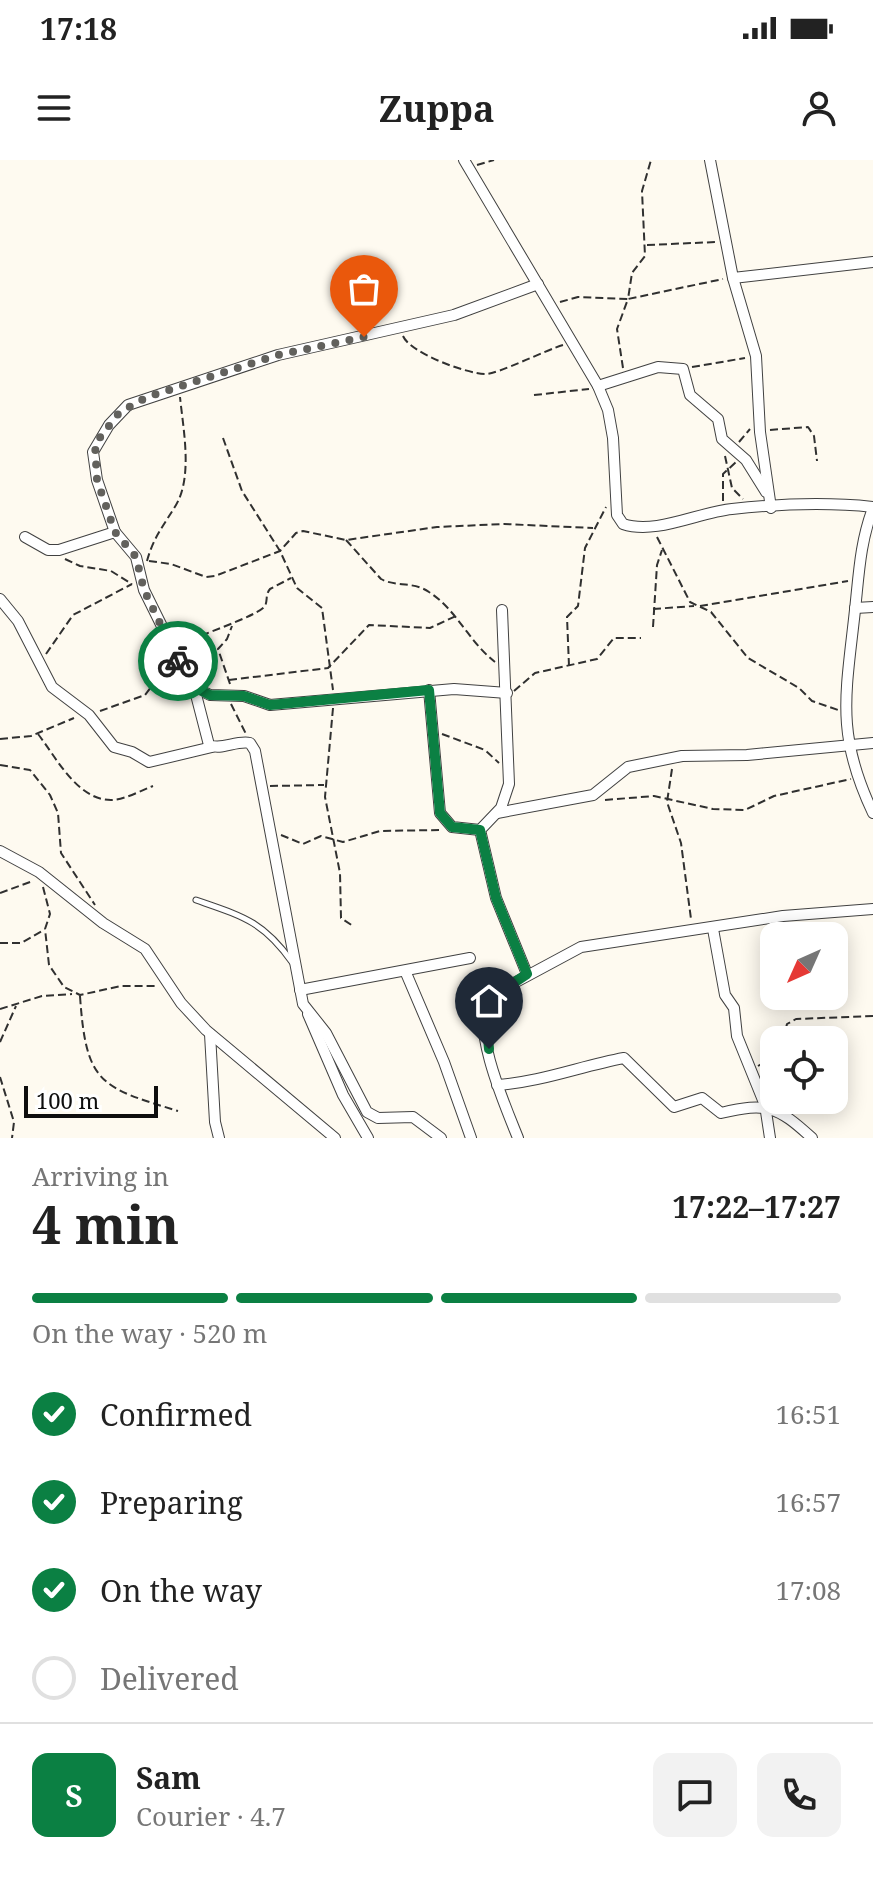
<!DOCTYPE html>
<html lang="en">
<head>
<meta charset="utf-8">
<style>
  body { margin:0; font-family:"Noto Serif",serif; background:#f2f2f2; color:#222; height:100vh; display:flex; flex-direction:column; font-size:30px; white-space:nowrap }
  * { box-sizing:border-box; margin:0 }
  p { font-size:26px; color:#767676 }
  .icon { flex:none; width:44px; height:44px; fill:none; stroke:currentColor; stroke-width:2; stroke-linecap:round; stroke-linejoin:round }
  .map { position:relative; height:978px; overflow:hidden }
  .drawer { display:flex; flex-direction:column; background:#fff; flex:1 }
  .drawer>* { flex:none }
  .needle { width:52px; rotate:225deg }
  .tools { position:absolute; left:760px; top:762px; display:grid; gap:16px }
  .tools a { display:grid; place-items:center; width:88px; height:88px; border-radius:16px; background:#fff; box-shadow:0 4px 20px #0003; font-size:40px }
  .scale { position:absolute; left:24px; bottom:20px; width:134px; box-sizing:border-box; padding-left:8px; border:4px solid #0e0e0e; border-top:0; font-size:22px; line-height:28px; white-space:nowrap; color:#0e0e0e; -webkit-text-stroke:6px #fff; paint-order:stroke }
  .pin { position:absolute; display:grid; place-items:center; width:68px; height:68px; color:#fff; margin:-82px -34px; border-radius:50% 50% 50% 0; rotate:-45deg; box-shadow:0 0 8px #0007 }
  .pin .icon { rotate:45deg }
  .courier { position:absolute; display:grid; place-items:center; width:80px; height:80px; margin:-40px; border:6px solid #0b8043; border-radius:50%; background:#fff; color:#222; box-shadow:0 2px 10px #0007 }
  .headline em { font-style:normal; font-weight:700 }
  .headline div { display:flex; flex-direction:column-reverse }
  .headline { display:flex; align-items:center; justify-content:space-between; height:136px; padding:0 32px }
  h1 { font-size:52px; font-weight:700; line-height:60px }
  .bar { display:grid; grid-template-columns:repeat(4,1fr); gap:12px 8px; align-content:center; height:96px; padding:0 32px }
  .bar i { height:10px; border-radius:6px; background:#e0e0e0 }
  .bar .active { background:#0b8043 }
  .bar p { grid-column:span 4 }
  .line { display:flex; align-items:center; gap:20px; padding:0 32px; border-top:2px solid #e0e0e0 }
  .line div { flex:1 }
  .round { display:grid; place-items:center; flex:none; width:84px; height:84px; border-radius:16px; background:#f2f2f2 }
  ol { padding:0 32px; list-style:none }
  li { display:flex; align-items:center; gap:24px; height:88px }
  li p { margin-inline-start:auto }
  li .icon { padding:8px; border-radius:50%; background:#0b8043; color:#fff; stroke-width:4 }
  li:last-child { color:#767676 }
  li i { width:44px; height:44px; border:4px solid #e0e0e0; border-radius:50% }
  .status { display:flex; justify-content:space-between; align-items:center; height:56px; padding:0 40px; background:#fff; direction:ltr }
  .status svg { height:22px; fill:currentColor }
  header { display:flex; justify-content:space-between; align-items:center; height:104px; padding:0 32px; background:#fff; font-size:36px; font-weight:700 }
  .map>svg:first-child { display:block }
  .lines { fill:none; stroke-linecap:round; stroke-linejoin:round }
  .lane-casing { stroke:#414141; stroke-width:7 }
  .street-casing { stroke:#414141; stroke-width:12 }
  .path { stroke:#303030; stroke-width:2; stroke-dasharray:8 4; stroke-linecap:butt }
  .lane { stroke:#fff; stroke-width:5 }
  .street { stroke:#fff; stroke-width:10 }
  .done { stroke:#62615d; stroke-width:8; stroke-dasharray:0 14.4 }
  .route { stroke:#0b8043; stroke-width:10 }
</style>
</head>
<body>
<div class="status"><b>17:18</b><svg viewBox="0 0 49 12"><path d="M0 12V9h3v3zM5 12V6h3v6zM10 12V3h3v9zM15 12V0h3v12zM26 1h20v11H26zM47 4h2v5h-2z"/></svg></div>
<header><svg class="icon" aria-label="menu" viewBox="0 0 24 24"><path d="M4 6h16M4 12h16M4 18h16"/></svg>Zuppa<svg class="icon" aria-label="person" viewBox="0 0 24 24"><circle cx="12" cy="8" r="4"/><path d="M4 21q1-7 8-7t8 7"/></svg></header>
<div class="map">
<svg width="873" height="978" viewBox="0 0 873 978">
  <rect width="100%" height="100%" fill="#fefaf0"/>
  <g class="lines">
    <defs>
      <path id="lane" d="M196,740C242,756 263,761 292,802"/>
      <g id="street">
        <path d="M464,0L598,226L608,250L613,278L617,355L623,364C656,375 699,352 732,349C778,344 827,342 873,347"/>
        <path d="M710,0L733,118L756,196L760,272L771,348"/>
        <path d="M733,118L873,102"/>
        <path d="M598,226L658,207L683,209L690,235L718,259L722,279L746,300L766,332"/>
        <path d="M873,348C860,383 859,413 855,450C846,534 835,573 873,653"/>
        <path d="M115,372L97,320L93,292L109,265L128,245L278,195L454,155L538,124"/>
        <path d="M25,377L48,390H59L115,372L136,397L144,430L188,519L194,527L210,535L244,536L270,545L454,529L507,533"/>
        <path d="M0,439L18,461L52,527L89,555L114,587L132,592L149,602L212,587"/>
        <path d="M855,448L873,447"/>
        <path d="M502,450L509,624L501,648L480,670L496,738L527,814"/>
        <path d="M194,527L209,585C221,591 236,580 250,583L255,591L303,844L326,873L367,952L378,958L413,957L441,978"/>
        <path d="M429,530L440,653L452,667L480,670"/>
        <path d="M497,653L593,635L628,607L682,596L747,595L873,583"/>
        <path d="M0,691L39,712L103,763L145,789L181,843L206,870L335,978"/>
        <path d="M713,769L725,835L734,848L737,876L765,945L770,978"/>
        <path d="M406,813L444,902L471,978"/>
        <path d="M300,830L470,798"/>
        <path d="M308,854L343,935L368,978"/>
        <path d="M210,874L215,962L219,978"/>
        <path d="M497,925C541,922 581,906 624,898L674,947L702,938L721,953C767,942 777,946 812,978"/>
        <path d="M518,978C506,948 470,866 488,837L581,787L783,756L873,749"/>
      </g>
    </defs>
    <use href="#lane" class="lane-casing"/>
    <use href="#street" class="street-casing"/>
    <g class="path">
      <path d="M477,5L494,0"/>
      <path d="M647,85L716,82"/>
      <path d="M560,142L578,137L628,139L632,113L645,96L642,31L651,0"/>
      <path d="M403,176C410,193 467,214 486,214C498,214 546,190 563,185"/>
      <path d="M692,207L745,198"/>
      <path d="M623,208L617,169L628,139L723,119"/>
      <path d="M534,235L589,229"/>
      <path d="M770,270L808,267L814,276L817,301"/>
      <path d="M223,278L242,331L280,391L297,428L322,448L333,530"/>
      <path d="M739,282L750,269"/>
      <path d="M725,296L732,328L743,339"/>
      <path d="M723,341V314L736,302"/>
      <path d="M657,377L690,442L711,452L748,498L799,528L812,541L838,550"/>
      <path d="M346,380L381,419C395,427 413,421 429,432C457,450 469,482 495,502"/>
      <path d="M65,399L80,406L111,411L132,424"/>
      <path d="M147,401C153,378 164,365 176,345C193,316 183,268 180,237"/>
      <path d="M149,401L171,404L206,417L215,416L280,391L296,373L303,371L346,380L437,367L504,364L593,368"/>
      <path d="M700,446L848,421"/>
      <path d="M653,449L694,446"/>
      <path d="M653,467L657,405L662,390"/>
      <path d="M179,484C193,478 260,455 265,446C268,440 265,435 270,429L291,418"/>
      <path d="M46,494L73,455L132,424"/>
      <path d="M569,506L567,457L578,446L585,388L606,347"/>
      <path d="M229,520L328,508L369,465L430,468L456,456"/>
      <path d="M230,524L218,489L227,479L232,466"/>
      <path d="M514,531L535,513L597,499L614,478H641"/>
      <path d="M231,544L246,574"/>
      <path d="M333,548L325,637L340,713L341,758L353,766"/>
      <path d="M100,551L145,535L155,522L174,514"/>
      <path d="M38,574C56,597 77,640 111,640C124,640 140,631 153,626"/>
      <path d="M442,574L485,590L499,603"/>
      <path d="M0,579L31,576L74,558"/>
      <path d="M0,605L30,610L50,635L58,653L61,693L95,745"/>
      <path d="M672,609L667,642L681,683L691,759"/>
      <path d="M270,626L324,625"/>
      <path d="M605,640L654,636L713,649L745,650L774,636L851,619"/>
      <path d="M281,675L303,684L321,676L343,682L380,671L439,670"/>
      <path d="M43,727L50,754L45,769L49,805L64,827L80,835L121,826H156"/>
      <path d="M0,733L33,721"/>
      <path d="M0,783H21L44,770"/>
      <path d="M80,836C86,924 100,927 178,951"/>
      <path d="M0,849L42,836L72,834"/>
      <path d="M783,880L787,864L796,859L873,856"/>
      <path d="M0,882L16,846"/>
      <path d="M758,906L774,897"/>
      <path d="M0,917L14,962L12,978"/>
    </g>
    <use href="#lane" class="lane"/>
    <use href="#street" class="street"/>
  </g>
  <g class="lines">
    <path class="done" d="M178,501L144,430L136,397L115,372L97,320L95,284L119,253L147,237L278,195L364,177"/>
    <path class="route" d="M178,501L194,527L210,535L244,536L270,545L429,530L440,653L452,667L480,670L496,738L527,814L485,842L489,889"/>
  </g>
</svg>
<div class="tools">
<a><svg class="needle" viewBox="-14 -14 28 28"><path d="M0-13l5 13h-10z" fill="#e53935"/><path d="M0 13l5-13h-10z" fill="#767676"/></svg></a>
<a><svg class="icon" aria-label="locate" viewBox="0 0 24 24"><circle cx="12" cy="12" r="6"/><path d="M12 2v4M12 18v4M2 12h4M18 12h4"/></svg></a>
</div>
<div class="scale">100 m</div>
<div class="pin" style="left:364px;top:177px;background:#ea580c"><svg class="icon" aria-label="bag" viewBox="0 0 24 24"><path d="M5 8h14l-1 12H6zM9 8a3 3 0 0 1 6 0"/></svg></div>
<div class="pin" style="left:489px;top:889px;background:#1f2937"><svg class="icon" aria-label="home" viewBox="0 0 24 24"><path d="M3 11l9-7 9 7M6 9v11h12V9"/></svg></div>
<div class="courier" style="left:178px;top:501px"><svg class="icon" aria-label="bike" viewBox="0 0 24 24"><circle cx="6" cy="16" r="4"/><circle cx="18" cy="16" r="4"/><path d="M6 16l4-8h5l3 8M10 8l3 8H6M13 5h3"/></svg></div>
</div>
<section class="drawer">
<div class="headline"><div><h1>4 min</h1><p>Arriving in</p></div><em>17:22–17:27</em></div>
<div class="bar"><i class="active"></i><i class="active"></i><i class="active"></i><i></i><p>On the way · 520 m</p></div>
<ol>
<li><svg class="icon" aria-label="check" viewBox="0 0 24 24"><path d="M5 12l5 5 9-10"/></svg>Confirmed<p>16:51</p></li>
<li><svg class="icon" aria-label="check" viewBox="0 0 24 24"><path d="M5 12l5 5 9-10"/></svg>Preparing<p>16:57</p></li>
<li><svg class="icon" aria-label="check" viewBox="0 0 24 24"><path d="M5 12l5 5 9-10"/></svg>On the way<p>17:08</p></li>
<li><i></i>Delivered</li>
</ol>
<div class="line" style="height:144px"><b class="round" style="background:#0b8043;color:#fff">S</b><div><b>Sam</b><p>Courier · 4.7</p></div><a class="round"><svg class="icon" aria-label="chat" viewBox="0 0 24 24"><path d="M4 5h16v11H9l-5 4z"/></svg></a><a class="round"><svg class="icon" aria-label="phone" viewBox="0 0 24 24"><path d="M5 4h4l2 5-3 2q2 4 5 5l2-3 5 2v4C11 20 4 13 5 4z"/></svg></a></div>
</section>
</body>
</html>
